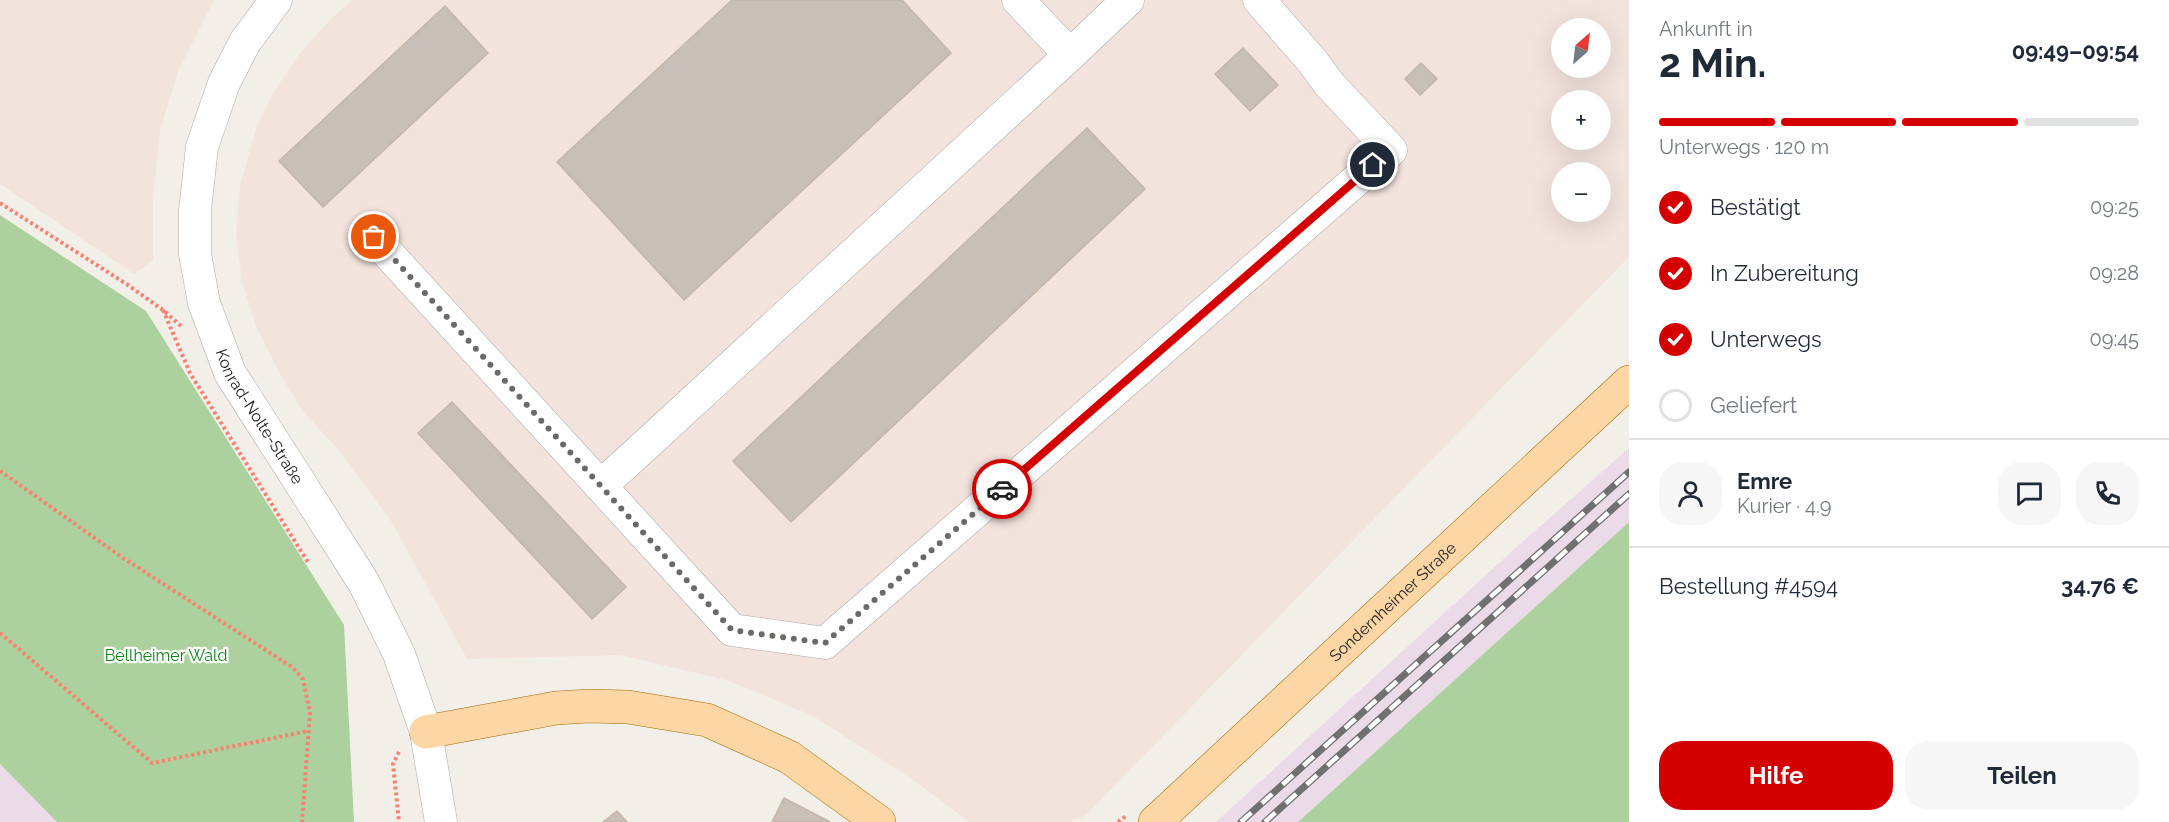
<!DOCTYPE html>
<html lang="de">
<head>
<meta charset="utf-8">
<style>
  body { margin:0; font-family:Raleway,sans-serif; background:#f6f6f7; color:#1f2937; height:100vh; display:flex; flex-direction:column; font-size:22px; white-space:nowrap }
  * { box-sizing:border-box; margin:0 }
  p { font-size:20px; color:#747a83 }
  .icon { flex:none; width:33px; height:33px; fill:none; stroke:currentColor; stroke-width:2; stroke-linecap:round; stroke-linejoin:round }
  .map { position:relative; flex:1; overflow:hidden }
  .side { display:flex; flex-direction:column; background:#fff; width:540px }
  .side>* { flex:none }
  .needle { width:39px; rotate:28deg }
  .tools { position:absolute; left:1551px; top:18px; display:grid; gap:12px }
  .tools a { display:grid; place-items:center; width:60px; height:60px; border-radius:50%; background:#fff; box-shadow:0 6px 24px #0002; font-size:30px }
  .pin { position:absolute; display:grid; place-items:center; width:51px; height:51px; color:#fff; margin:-26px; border:3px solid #fff; border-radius:50%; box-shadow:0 2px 6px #0007 }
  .courier { position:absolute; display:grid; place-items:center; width:60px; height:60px; margin:-30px; border:4px solid #d40000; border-radius:50%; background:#fff; color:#222; box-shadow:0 2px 8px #0007 }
  .headline em { font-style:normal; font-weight:700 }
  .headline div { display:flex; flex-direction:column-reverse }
  .headline { display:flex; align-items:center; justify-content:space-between; height:102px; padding:0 30px }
  h1 { font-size:39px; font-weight:700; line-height:45px }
  .bar { display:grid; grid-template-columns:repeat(4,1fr); gap:9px 6px; align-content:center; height:72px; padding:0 30px }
  .bar i { height:8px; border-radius:4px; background:#e0e1e3 }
  .bar .on { background:#d40000 }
  .bar p { grid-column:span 4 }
  .line { display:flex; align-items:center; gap:15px; padding:0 30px; border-top:2px solid #e0e1e3 }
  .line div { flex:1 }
  .round { display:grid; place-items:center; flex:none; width:63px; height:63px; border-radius:24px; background:#f6f6f7 }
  ol { padding:0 30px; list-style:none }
  li { display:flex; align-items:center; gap:18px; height:66px }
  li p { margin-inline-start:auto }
  li .icon { padding:6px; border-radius:50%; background:#d40000; color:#fff; stroke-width:4 }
  li:last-child { color:#747a83 }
  li i { width:33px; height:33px; border:3px solid #e0e1e3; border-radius:50% }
  .cta { display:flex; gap:12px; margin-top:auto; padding:12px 30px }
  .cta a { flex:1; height:69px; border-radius:24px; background:#d40000; color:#fff; font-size:24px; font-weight:700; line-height:69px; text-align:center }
  .cta a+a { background:#f6f6f7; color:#1f2937 }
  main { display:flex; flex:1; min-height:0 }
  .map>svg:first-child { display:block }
  .industrial { fill:#ebdbe8 }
  .military { fill:#f3e3dd; fill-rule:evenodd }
  .forest { fill:#add19e }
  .building { fill:#c7bfb8; stroke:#c4b6ab; stroke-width:1.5 }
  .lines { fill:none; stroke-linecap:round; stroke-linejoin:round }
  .minor-casing { stroke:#a9a9a9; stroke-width:33 }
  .major-casing { stroke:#a06b00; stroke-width:34 }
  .path { stroke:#fa8072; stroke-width:4; stroke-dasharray:3 3; stroke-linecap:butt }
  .minor { stroke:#fff; stroke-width:32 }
  .major { stroke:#fcd6a4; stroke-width:33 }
  .rail-casing { stroke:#707070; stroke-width:7 }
  .rail { stroke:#fff; stroke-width:4.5; stroke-dasharray:14; stroke-linecap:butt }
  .done { stroke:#6b6a68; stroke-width:6; stroke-dasharray:0 10.8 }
  .route { stroke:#d40000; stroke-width:8 }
  .labels { text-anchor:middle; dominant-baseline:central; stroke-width:4.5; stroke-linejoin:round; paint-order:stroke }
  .street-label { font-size:16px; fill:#222; stroke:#fff }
  .park-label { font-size:16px; fill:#0c8416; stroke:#fff }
</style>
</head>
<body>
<main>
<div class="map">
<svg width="1629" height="822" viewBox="0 0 1629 822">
  <rect width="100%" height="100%" fill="#f2efe9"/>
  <g class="industrial">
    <path d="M1629,448V522L1298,822H1216L1511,552Z"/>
    <path d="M0,764L57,822H0Z"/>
  </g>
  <g class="military">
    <path d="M0,0H214L178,71L160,131L153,198V260L134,274L0,184Z"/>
    <path d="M353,0H1629V257L1086,815L1070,822H969L909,777L811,715L726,680L620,655L467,659L391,521L340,452L302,410L280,374L256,326L242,282L236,233L240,185L257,126L273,93L300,53L331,19ZM1562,28H1600V68H1562ZM1562,100H1600V140H1562ZM1562,172H1600V212H1562Z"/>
  </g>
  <g class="forest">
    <path d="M0,215L146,311L344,625L354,822H57L0,764Z"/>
    <path d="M1629,522V822H1298Z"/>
  </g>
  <g class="building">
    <path d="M732,0H902L951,53L684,300L557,162Z"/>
    <path d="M445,6L488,53L323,207L279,161Z"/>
    <path d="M1243,48L1278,85L1250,111L1215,74Z"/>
    <path d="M1421,63L1437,79L1420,95L1405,79Z"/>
    <path d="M1087,128L1145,189L791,522L733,461Z"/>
    <path d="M452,402L626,587L592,619L418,433Z"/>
    <path d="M784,798L830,822H772Z"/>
    <path d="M617,811L627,822H603Z"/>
  </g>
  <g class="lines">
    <defs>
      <g id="minor">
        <path id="s1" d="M276,0L245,42L224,83L202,147L195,210V254L204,303L230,373L364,583L399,654L426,732L441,822"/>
        <path d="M1070,55L1128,0"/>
        <path d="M373,237L732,630L825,643L1391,150L1329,84L1313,62L1259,0"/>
        <path d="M601,486L1070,55L1018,0"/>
      </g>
      <g id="major">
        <path d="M426,732L556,708L589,706L628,707L707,720L789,757L879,822"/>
        <path id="s2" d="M1155,822L1629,382"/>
      </g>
    </defs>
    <use href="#minor" class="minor-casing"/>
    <use href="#major" class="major-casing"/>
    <g class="path">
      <path d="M0,203L128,285L163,310L181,326"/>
      <path d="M163,310L190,373L309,564"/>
      <path d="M0,471L123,558L292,667L303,679L310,712L302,822"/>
      <path d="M0,633L152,763L308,731"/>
      <path d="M399,752L393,764L399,822"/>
      <path d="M1118,822L1127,815"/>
    </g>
    <use href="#minor" class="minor"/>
    <use href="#major" class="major"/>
    <defs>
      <g id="rail">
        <path d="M1241,822L1629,472"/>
        <path d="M1265,822L1629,494"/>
      </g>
    </defs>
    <use href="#rail" class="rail-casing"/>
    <use href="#rail" class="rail"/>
  </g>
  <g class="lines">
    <path class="done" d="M374,237L732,630L825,643L1002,489"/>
    <path class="route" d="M1002,489L1373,165"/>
  </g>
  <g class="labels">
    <g class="street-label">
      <text stroke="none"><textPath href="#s1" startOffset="450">Konrad-Nolte-Straße</textPath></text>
      <text stroke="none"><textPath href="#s2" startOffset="324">Sondernheimer Straße</textPath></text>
    </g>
    <g class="park-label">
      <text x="166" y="655">Bellheimer Wald</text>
    </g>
  </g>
</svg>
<div class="tools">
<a><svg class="needle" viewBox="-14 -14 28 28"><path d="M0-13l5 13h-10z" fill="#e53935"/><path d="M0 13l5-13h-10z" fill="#747a83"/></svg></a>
<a>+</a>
<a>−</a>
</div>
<div class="pin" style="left:374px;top:237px;background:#ea580c"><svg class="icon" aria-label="bag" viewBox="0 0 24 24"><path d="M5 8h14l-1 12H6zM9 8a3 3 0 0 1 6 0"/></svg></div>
<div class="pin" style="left:1373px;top:165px;background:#1f2937"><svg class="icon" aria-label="home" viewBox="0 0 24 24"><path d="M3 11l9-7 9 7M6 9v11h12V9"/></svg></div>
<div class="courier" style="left:1002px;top:489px"><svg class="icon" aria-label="car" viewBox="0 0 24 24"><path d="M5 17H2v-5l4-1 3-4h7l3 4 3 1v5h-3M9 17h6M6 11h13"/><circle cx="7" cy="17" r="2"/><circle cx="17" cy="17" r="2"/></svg></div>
</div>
<section class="side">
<div class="headline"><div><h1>2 Min.</h1><p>Ankunft in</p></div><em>09:49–09:54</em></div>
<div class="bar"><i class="on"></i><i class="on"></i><i class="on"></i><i></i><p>Unterwegs · 120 m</p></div>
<ol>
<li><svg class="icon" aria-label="check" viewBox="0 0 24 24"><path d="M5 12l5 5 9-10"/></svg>Bestätigt<p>09:25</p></li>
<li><svg class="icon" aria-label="check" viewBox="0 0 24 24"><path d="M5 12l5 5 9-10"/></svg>In Zubereitung<p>09:28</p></li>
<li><svg class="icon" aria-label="check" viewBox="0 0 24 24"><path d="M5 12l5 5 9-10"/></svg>Unterwegs<p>09:45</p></li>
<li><i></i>Geliefert</li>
</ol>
<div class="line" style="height:108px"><a class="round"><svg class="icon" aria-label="person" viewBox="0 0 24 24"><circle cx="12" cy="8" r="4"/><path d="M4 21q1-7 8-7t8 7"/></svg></a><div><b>Emre</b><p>Kurier · 4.9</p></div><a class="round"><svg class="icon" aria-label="chat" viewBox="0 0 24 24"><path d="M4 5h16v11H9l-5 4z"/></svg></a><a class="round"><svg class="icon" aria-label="phone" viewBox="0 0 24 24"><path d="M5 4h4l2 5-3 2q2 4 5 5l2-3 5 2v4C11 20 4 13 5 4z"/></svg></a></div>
<div class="line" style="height:78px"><div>Bestellung #4594</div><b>34.76 €</b></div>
<div class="cta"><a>Hilfe</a><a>Teilen</a></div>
</section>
</main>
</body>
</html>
